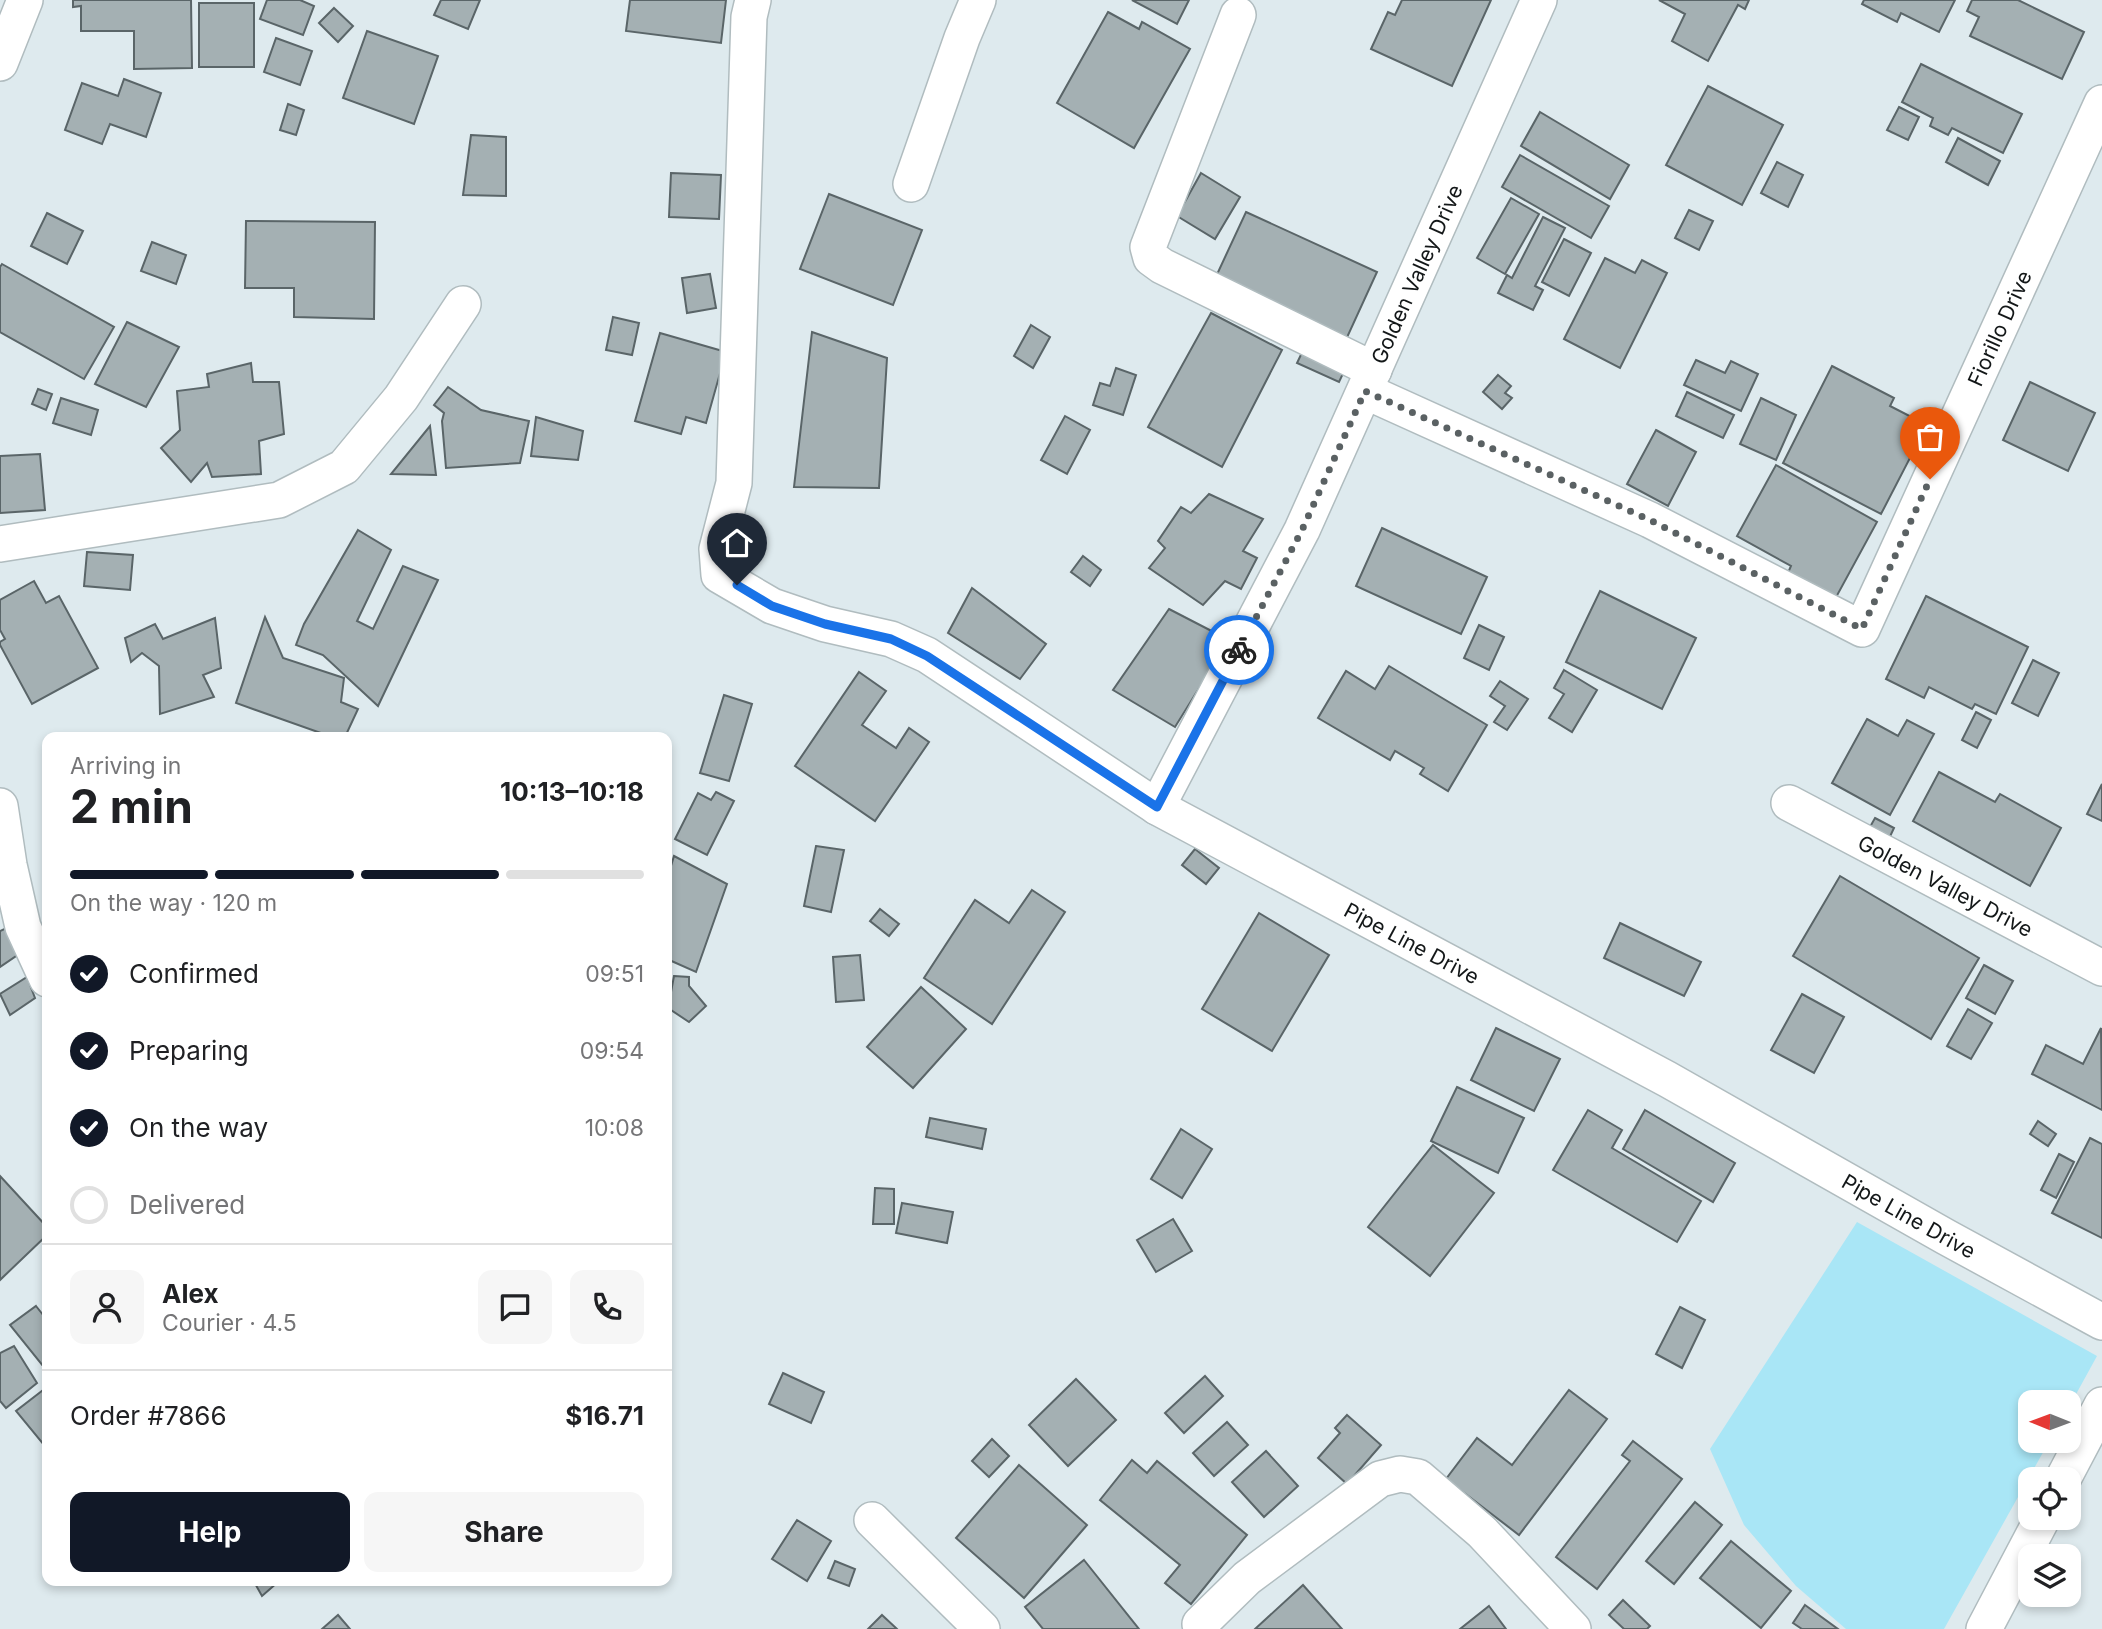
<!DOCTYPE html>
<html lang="en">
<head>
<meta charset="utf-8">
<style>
  body { margin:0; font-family:Inter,sans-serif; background:#f6f6f6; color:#202124; height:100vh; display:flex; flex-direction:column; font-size:26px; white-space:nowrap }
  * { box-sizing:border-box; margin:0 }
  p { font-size:23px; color:#757577 }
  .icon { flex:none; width:38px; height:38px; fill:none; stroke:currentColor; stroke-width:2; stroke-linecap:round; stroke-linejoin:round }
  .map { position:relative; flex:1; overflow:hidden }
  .drawer { position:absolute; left:42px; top:732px; width:630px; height:854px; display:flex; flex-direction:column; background:#fff; border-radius:14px; box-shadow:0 4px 10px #0003 }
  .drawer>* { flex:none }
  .needle { width:46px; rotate:271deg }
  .fabs { position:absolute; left:2018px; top:1390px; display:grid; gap:14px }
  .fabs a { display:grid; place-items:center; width:63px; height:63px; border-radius:14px; background:#fff; box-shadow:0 4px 10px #0003; font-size:35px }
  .pin { position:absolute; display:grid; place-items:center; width:60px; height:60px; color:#fff; margin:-72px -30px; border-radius:50% 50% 50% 0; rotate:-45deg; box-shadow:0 0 7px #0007 }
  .pin .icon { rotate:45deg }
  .courier { position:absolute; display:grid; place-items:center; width:70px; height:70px; margin:-35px; border:5px solid #1a73e8; border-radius:50%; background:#fff; color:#222; box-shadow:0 2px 9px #0007 }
  .overview em { font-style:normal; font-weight:700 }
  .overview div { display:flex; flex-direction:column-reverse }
  .overview { display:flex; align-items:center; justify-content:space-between; height:119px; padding:0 28px }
  h1 { font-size:46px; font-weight:700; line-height:52px }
  .bar { display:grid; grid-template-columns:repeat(4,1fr); gap:10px 7px; align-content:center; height:84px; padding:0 28px }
  .bar i { height:9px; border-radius:5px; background:#e0e0e0 }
  .bar .on { background:#111827 }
  .bar p { grid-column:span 4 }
  .line { display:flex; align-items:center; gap:18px; padding:0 28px; border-top:2px solid #e0e0e0 }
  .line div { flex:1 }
  .round { display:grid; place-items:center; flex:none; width:74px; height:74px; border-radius:14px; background:#f6f6f6 }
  ol { padding:0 28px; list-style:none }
  li { display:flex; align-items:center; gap:21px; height:77px }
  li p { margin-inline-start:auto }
  li .icon { padding:7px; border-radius:50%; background:#111827; color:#fff; stroke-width:4 }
  li:last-child { color:#757577 }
  li i { width:38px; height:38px; border:4px solid #e0e0e0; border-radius:50% }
  .action { display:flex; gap:14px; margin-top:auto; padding:14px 28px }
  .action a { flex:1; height:80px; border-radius:14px; background:#111827; color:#fff; font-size:28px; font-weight:700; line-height:80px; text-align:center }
  .action a+a { background:#f6f6f6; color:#202124 }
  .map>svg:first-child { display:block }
  .green { fill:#a9e6f6 }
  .building { fill:#a4b0b3; stroke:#5a6568; stroke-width:2 }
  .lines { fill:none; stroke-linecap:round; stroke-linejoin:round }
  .street-casing { stroke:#b0bcbf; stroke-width:38 }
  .street { stroke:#fff; stroke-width:35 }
  .done { stroke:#5a6163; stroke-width:7; stroke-dasharray:0 12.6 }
  .route { stroke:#1a73e8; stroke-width:9 }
  .labels { text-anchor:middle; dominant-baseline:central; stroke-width:5; stroke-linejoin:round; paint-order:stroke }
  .street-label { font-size:21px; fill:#131718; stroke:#ebf7fb }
</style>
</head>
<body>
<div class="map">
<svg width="2102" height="1629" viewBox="0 0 2102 1629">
  <rect width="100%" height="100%" fill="#deeaee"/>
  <path class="green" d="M1857,1222L2097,1356L2069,1407L2068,1402H2030V1440H2050L1944,1629H1846L1796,1586L1744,1525L1710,1449Z"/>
  <g class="building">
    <path d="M73,0H191L192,68L134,69V31H81V6L73,7Z"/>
    <path d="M267,0H300L314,6L303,35L260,19Z"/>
    <path d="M441,0H480L468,29L434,15Z"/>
    <path d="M630,0H726L721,43L626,31Z"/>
    <path d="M1132,0H1189L1177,24Z"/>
    <path d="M1402,0H1491L1452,86L1371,49L1388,12L1395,15Z"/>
    <path d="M1659,0H1749L1745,9L1738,5L1708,61L1672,41L1685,14Z"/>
    <path d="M1864,0H1955L1939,32L1901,13L1897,22L1862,4Z"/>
    <path d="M1972,0H2018L2084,32L2062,79L1970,36L1979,17L1967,11Z"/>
    <rect x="199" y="3" width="55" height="64"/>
    <path d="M334,8L353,26L338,42L319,23Z"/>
    <path d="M1108,12L1139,29L1142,22L1190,49L1134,148L1057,103Z"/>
    <path d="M367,31L438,56L414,124L343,98Z"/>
    <path d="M276,38L312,51L300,85L264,72Z"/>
    <path d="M1921,64L2022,114L2003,153L1952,128L1948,135L1930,126L1933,118L1902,102Z"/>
    <path d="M124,79L161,93L146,137L110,124L102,144L65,130L82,83L118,96Z"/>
    <path d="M1708,86L1783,125L1742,205L1666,165Z"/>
    <path d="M288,104L304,110L296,135L280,130Z"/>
    <path d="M1899,107L1919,117L1908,140L1887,130Z"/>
    <path d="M1540,112L1629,165L1610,199L1521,146Z"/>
    <path d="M471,135L506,137V196L463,195Z"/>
    <path d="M1958,138L2000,161L1988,185L1946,162Z"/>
    <path d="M1520,155L1609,206L1591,238L1502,187Z"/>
    <path d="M1777,162L1803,175L1788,207L1761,193Z"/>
    <path d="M671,173L721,175L719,219L669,217Z"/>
    <path d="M1201,173L1240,197L1215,239L1177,216Z"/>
    <path d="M829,194L922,230L893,305L800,269Z"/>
    <path d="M1511,198L1539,214L1505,274L1477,258Z"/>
    <path d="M1689,210L1713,221L1699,250L1675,238Z"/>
    <path d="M1246,212L1377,272L1344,344L1213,283Z"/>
    <path d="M47,213L83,231L67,264L31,246Z"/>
    <path d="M1543,217L1565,228L1535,286L1543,290L1533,310L1498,293L1507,275L1512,278Z"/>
    <path d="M246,221L375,222L374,319L294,317V288H245Z"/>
    <path d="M1564,239L1591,253L1569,296L1542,282Z"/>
    <path d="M152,242L186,255L176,284L141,271Z"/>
    <path d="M1605,258L1635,273L1642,260L1667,273L1620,368L1564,339Z"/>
    <path d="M2,264L114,327L84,379L0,332V267Z"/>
    <path d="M710,274L716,308L687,313L682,278Z"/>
    <path d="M1211,313L1282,350L1222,467L1148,427Z"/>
    <path d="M613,317L639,323L632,355L606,350Z"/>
    <path d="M127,322L179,347L146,407L95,384Z"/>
    <path d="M1031,325L1050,337L1033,368L1014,356Z"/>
    <path d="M812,332L887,358L879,488L794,487Z"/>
    <path d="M660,333L726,352L706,423L686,417L681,434L635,421Z"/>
    <path d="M1307,342L1349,361L1339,382L1297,363Z"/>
    <path d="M1696,360L1725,373L1731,361L1758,374L1741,411L1684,385Z"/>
    <path d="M251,363L253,382H279L284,434L259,441L261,474L212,477L207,463L191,482L161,448L180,430L177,391L209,387L207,374Z"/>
    <path d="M1832,366L1894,398L1890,406L1927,425L1881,514L1783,463Z"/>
    <path d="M1116,368L1136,375L1123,415L1093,405L1100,383L1110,386Z"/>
    <path d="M1498,375L1511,386L1505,393L1512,398L1502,409L1483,392Z"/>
    <path d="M2030,382L2095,413L2068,471L2003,440Z"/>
    <path d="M448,387L481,410L529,421L520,463L446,468L442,421L444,413L434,405Z"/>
    <path d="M38,389L52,394L46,410L32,404Z"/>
    <path d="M1687,392L1734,415L1723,438L1676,416Z"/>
    <path d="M61,398L98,410L91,435L53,423Z"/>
    <path d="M1761,398L1796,415L1776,460L1740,444Z"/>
    <path d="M1065,416L1090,430L1067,474L1041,460Z"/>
    <path d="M536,417L583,431L578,460L531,456Z"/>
    <path d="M430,426L436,475L391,474Z"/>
    <path d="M1656,430L1696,452L1668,506L1627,484Z"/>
    <path d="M40,454L45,510L0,513V456Z"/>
    <path d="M1776,465L1877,522L1834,601L1787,575L1791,566L1737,536Z"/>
    <path d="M1209,494L1263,519L1243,551L1257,558L1241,589L1225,581L1203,605L1149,568L1165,548L1158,541L1181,507L1191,513Z"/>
    <path d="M1382,528L1487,577L1461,634L1356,586Z"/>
    <path d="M358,530L391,550L357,621L373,629L403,566L438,580L378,706L323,655L296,645L304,624Z"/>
    <path d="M87,552L133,555L130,590L84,586Z"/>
    <path d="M1083,556L1101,570L1090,586L1071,572Z"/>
    <path d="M34,581L46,603L59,596L98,668L32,704L0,645V642L5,639L0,630V600Z"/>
    <path d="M972,588L1046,644L1020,679L948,633Z"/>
    <path d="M1600,591L1696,638L1662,709L1566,662Z"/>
    <path d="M1926,596L2028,647L1996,714L1975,704L1972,709L1929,687L1924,698L1886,679Z"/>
    <path d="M1169,609L1229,640L1175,727L1113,690Z"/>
    <path d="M265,617L283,658L344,678L341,702L358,709L345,737H332L236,703Z"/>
    <path d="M215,618L221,668L203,675L214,697L160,714L159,666L142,653L131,662L125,638L155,624L163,639Z"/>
    <path d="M1479,625L1504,637L1489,670L1464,658Z"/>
    <path d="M2033,660L2059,673L2038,716L2012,703Z"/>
    <path d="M1389,666L1487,725L1448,791L1420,774L1424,768L1395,751L1390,760L1318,718L1346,671L1375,689Z"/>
    <path d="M1564,670L1597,690L1572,732L1549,718L1564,694L1554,688Z"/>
    <path d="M859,672L886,691L862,725L896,748L909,728L929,742L875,821L795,766Z"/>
    <path d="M1500,681L1528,699L1507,730L1494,722L1505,706L1490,696Z"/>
    <path d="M724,695L752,704L729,781L700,773Z"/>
    <path d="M1976,712L1991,720L1977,748L1962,740Z"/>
    <path d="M1867,719L1898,736L1907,720L1934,734L1890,815L1832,783Z"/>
    <path d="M1939,772L1995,802L2000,794L2061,828L2030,886L1913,821Z"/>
    <path d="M2102,784V821L2087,814Z"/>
    <path d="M716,792L734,801L707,855L675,839L698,793L711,800Z"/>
    <path d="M1875,818L1894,828L1886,845L1866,834Z"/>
    <path d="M816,846L844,850L831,912L804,906Z"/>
    <path d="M1195,849L1219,868L1206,884L1182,865Z"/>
    <path d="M674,856L727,884L696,972L667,959V879Z"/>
    <path d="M1840,876L1979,958L1931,1039L1793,956Z"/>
    <path d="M1032,890L1065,912L992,1024L924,978L975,900L1009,923Z"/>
    <path d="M880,909L899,924L889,936L870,921Z"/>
    <path d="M1259,913L1329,955L1272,1051L1202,1009Z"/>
    <path d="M1620,923L1701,962L1684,996L1604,958Z"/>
    <path d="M11,926L19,954L0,967V931Z"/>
    <path d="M860,955L864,1000L836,1002L833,957Z"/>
    <path d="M1984,965L2013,981L1995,1014L1966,998Z"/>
    <path d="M674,976L689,977V986L706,1006L689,1022L668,1008Z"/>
    <path d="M27,977L35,998L10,1015L0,994Z"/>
    <path d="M921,987L966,1029L913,1088L867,1047Z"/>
    <path d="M1802,994L1844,1017L1814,1073L1771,1050Z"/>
    <path d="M1968,1009L1992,1023L1971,1059L1947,1046Z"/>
    <path d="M1496,1028L1560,1059L1534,1111L1471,1080Z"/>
    <path d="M2101,1028L2102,1110L2032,1074L2046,1045L2083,1064Z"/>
    <path d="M1457,1087L1524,1118L1498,1173L1431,1141Z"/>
    <path d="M1588,1110L1622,1130L1612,1148L1701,1201L1677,1242L1553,1170Z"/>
    <path d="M1645,1110L1735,1163L1713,1202L1623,1149Z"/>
    <path d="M930,1118L986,1129L982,1149L926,1137Z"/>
    <path d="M2038,1121L2056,1134L2048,1146L2030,1134Z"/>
    <path d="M1181,1129L1212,1149L1182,1198L1151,1179Z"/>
    <path d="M2090,1138L2102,1144V1238L2052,1213Z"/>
    <path d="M1433,1145L1494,1193L1430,1276L1368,1227Z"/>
    <path d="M2059,1154L2074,1162L2056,1198L2041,1190Z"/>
    <path d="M0,1176L47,1227V1235L0,1280Z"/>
    <path d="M875,1188L894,1189V1224H873Z"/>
    <path d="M902,1203L953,1212L947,1243L896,1233Z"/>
    <path d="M1173,1219L1192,1251L1156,1272L1137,1240Z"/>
    <path d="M36,1306L47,1320V1371L10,1325Z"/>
    <path d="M1680,1307L1705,1320L1682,1368L1656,1354Z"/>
    <path d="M14,1346L37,1383L6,1408L0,1401V1353Z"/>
    <path d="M783,1373L824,1392L811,1423L769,1404Z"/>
    <path d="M1205,1376L1223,1396L1184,1433L1165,1413Z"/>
    <path d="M1076,1379L1116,1420L1068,1466L1029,1425Z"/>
    <path d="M47,1387V1443L44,1445L16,1411Z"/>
    <path d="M1569,1390L1607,1419L1519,1535L1446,1479L1477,1438L1512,1465Z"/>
    <path d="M1347,1415L1381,1445L1347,1484L1318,1458L1340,1433L1335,1428Z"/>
    <path d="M1227,1422L1248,1445L1214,1476L1193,1453Z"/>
    <path d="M992,1439L1009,1456L989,1477L972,1461Z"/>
    <path d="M1633,1441L1682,1479L1597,1589L1556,1557L1630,1461L1622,1455Z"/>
    <path d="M1266,1451L1298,1486L1264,1517L1232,1482Z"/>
    <path d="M1132,1460L1147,1473L1157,1461L1247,1535L1191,1604L1165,1583L1180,1565L1100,1500Z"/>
    <path d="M1019,1465L1087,1525L1024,1598L956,1538Z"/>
    <path d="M1695,1502L1722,1525L1674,1584L1646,1561Z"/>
    <path d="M797,1520L831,1541L807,1581L772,1559Z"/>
    <path d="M1731,1541L1791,1591L1761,1628L1700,1578Z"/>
    <path d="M1084,1560L1139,1629H1043L1025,1607Z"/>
    <path d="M835,1561L855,1569L849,1586L828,1578Z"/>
    <path d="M253,1580H277L278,1582L262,1596Z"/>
    <path d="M1303,1585L1342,1629H1255Z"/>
    <path d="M1623,1600L1650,1626L1647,1629H1624L1609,1615Z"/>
    <path d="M1805,1605L1838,1629H1802L1793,1623Z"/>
    <path d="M1489,1606L1506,1629H1460Z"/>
    <path d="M338,1615L350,1629H322Z"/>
    <path d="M882,1615L897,1629H868Z"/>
  </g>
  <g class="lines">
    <defs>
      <g id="street">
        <path id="s1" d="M753,0L749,17L734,483L717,549L719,575L772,606L825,624L891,639L927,655L1157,807L1667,1079L1946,1237L2102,1322"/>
        <path d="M1238,15L1148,247L1151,258L1162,266L1374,370"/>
        <path d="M0,63L25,0"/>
        <path d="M911,184L962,38L978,0"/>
        <path id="s2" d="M1365,391L1650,520L1862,629L2102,103"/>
        <path d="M0,544L279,500L344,467L401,398L463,304"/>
        <path id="s3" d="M1789,803L2102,968"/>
        <path d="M0,806L9,865L23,927L47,979"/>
        <path id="s4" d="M1157,807L1302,530L1539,0"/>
        <path d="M2063,1479L2102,1405"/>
        <path d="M872,1520L982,1629"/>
        <path d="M1200,1624L1247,1578L1380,1479L1400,1474L1418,1477L1482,1532L1573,1629"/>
        <path d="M1984,1629L2043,1517"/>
      </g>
    </defs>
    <use href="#street" class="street-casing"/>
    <use href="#street" class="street"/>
  </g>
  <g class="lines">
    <path class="done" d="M1239,650L1302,530L1365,391L1650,520L1862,629L1930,479"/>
    <path class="route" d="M737,585L772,606L825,624L891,639L927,656L1157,807L1239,650"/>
  </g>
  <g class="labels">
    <g class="street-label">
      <text stroke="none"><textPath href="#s4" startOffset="593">Golden Valley Drive</textPath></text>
      <text stroke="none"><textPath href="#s2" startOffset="882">Fiorillo Drive</textPath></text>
      <text stroke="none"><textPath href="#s3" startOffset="177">Golden Valley Drive</textPath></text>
      <text stroke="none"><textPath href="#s1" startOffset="1367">Pipe Line Drive</textPath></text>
      <text stroke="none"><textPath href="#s1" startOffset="1934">Pipe Line Drive</textPath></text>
    </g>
  </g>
</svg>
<div class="fabs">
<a><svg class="needle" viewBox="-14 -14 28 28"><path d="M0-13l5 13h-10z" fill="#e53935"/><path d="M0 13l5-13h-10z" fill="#757577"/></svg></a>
<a><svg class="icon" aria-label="locate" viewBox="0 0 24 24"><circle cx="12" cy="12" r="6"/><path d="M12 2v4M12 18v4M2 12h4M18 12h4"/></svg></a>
<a><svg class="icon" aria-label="layers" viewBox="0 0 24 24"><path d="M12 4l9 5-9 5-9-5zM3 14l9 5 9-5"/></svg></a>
</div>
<div class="pin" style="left:1930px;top:479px;background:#ea580c"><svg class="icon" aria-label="bag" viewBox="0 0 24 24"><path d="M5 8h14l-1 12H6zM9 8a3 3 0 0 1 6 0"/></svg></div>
<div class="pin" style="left:737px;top:585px;background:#1f2937"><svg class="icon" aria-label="home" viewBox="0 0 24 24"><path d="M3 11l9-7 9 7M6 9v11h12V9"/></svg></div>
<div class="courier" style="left:1239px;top:650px"><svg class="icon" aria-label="bike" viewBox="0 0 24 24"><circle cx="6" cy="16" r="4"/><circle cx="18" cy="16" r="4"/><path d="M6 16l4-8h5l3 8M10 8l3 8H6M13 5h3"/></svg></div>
<section class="drawer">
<div class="overview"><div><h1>2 min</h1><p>Arriving in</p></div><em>10:13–10:18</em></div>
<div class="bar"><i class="on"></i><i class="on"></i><i class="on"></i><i></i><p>On the way · 120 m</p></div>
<ol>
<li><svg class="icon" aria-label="check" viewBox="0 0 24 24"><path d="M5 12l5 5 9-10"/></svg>Confirmed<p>09:51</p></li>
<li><svg class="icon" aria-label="check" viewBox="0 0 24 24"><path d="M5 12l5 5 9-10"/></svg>Preparing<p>09:54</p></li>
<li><svg class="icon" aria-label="check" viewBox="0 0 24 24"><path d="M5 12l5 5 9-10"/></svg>On the way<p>10:08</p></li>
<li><i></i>Delivered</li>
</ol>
<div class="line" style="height:126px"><a class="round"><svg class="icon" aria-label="person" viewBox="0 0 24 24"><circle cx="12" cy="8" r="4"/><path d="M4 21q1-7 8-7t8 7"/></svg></a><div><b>Alex</b><p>Courier · 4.5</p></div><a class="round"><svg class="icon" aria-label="chat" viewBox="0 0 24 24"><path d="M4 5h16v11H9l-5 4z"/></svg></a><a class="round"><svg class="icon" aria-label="phone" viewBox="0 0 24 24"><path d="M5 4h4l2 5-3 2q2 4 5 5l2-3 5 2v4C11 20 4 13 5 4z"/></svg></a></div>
<div class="line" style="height:91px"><div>Order #7866</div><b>$16.71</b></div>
<div class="action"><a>Help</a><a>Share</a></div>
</section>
</div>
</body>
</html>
